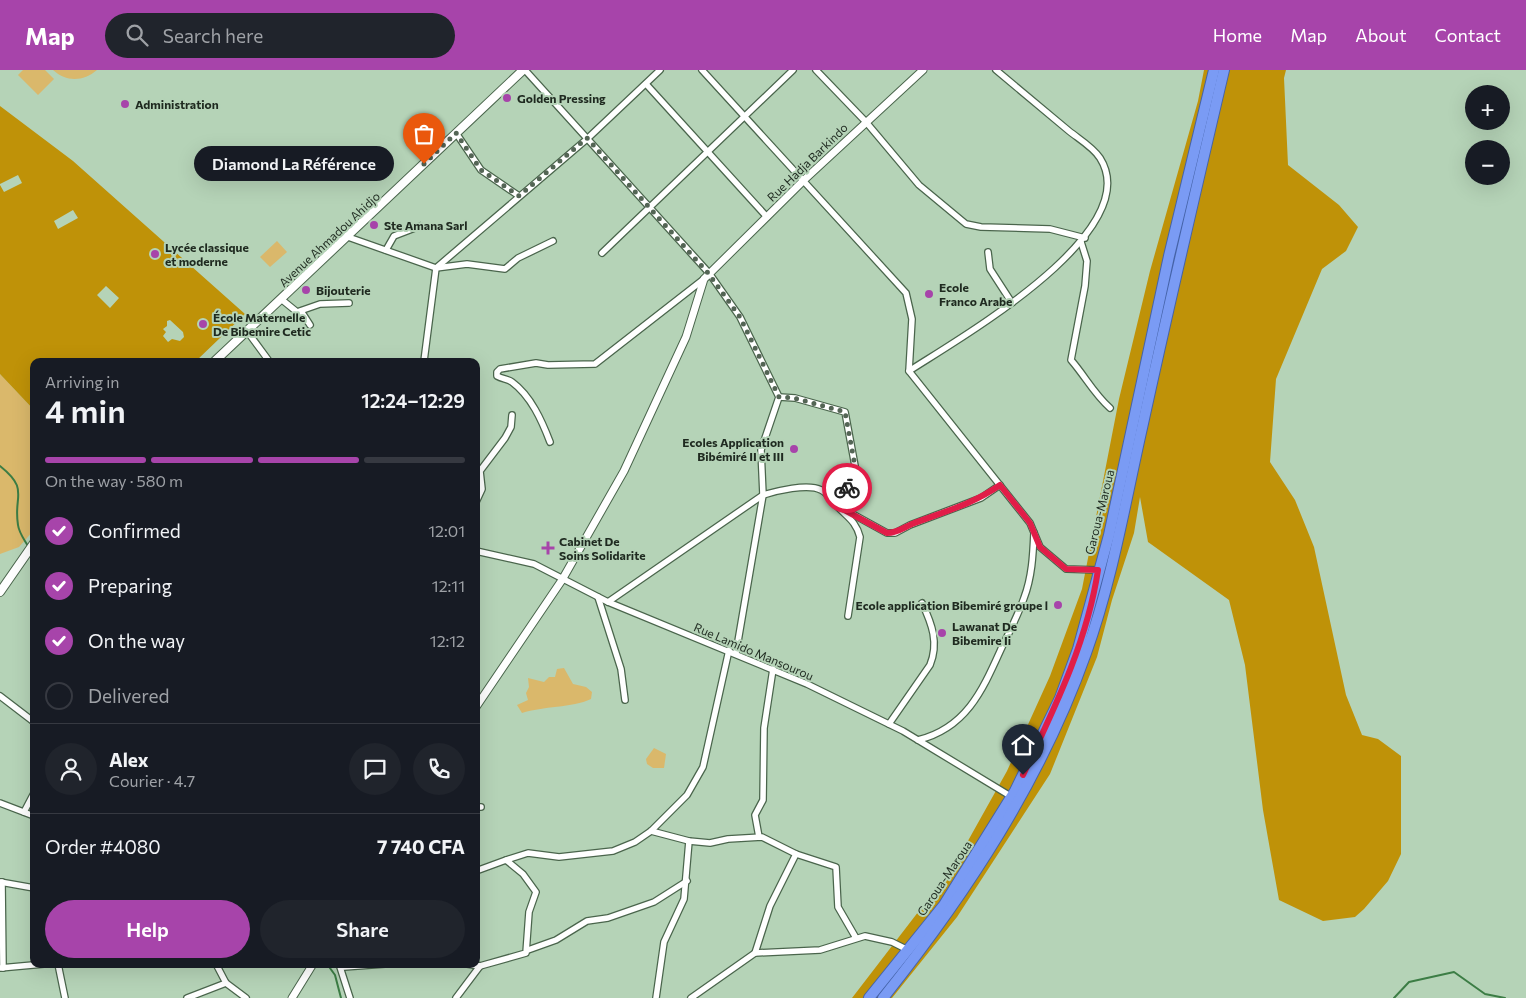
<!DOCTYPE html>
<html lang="en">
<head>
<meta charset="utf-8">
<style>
  body { margin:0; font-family:Commissioner,sans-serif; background:#20242c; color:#f1f3f6; height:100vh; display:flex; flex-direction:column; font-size:19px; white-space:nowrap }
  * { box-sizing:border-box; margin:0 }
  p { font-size:16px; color:#9ea1a6 }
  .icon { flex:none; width:28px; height:28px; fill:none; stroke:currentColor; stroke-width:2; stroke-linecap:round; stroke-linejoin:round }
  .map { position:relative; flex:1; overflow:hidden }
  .side { position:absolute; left:30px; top:288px; width:450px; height:610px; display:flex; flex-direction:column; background:#171b24; border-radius:10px; box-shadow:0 5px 20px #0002 }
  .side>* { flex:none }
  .controls { position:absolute; left:1465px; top:15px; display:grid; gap:10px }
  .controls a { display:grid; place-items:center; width:45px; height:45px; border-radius:50%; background:#171b24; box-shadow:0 5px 20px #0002; font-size:25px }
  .pin { position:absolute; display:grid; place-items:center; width:42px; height:42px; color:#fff; margin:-51px -21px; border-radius:50% 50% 50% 0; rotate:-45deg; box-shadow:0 0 5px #0007 }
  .pin .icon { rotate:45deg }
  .courier { position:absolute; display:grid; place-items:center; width:50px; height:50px; margin:-25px; border:4px solid #e11d48; border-radius:50%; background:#fff; color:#222; box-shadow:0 1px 6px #0007 }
  .bubble { position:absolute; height:35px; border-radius:18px; background:#171b24; box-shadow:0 5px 20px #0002; font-size:16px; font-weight:600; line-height:35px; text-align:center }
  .overview em { font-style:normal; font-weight:600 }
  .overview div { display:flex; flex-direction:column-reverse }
  .overview { display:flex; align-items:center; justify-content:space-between; height:85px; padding:0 15px }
  h1 { font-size:32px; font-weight:600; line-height:38px }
  .bar { display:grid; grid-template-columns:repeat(4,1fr); gap:8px 5px; align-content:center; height:60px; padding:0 15px }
  .bar i { height:6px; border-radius:4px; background:#363941 }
  .bar .on { background:#a744aa }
  .bar p { grid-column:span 4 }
  .line { display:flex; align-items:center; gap:12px; padding:0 15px; border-top:1px solid #363941 }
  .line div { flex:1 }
  .round { display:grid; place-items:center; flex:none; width:52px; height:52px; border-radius:26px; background:#20242c }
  ol { padding:0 15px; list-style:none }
  li { display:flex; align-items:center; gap:15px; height:55px }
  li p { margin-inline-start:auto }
  li .icon { padding:5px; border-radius:50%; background:#a744aa; color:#fff; stroke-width:4 }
  li:last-child { color:#9ea1a6 }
  li i { width:28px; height:28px; border:2px solid #363941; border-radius:50% }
  .button { display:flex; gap:10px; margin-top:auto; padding:10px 15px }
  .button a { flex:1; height:58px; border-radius:30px; background:#a744aa; color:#fff; font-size:20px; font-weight:600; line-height:58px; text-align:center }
  .button a+a { background:#20242c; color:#f1f3f6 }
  header { display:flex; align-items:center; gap:30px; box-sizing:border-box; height:70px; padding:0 25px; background:#a744aa; color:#fff }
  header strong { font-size:24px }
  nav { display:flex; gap:28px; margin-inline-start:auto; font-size:18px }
  .search { width:350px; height:45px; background:#20242c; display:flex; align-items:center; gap:12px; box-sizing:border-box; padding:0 18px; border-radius:28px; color:#9ea1a6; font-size:19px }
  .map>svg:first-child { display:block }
  .green { fill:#dab86b }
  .forest { fill:#bf9208; fill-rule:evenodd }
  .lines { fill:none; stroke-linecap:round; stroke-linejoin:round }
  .stream { stroke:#3c7d45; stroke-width:2 }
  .minor-casing { stroke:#4a654c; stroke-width:8 }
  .tertiary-casing { stroke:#4a654c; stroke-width:9 }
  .secondary-casing { stroke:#4a654c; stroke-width:10 }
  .trunk-casing { stroke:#4563a8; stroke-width:12 }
  .minor { stroke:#fff; stroke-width:5.5 }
  .tertiary { stroke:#fff; stroke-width:7 }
  .secondary { stroke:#fff; stroke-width:8 }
  .trunk { stroke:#7a9bf4; stroke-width:10 }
  .done { stroke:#546555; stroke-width:5; stroke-dasharray:0 9 }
  .route { stroke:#e11d48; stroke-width:6 }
  .poi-dot { fill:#a744aa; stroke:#b5d3b7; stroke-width:2 }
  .labels { text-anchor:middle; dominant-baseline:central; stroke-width:4; stroke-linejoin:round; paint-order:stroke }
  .poi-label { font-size:12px; font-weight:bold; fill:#1f2a20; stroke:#b5d3b7; text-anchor:start }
  .street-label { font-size:12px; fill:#1f2a20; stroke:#b5d3b7 }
</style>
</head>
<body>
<header>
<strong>Map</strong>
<div class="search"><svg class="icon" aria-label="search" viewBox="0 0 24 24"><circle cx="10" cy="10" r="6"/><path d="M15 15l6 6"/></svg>Search here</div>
<nav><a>Home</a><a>Map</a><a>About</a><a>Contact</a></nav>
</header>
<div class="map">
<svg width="1526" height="928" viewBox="0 0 1526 928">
  <rect width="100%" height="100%" fill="#b5d3b7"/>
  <g class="green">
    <path d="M23,0H45L54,9L38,25L18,5Z"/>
    <path d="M53,0H97C83,12 66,12 53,0Z"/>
    <path d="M277,171L287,182L270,197L260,187Z"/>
    <path d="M0,304L34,340V460L19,477L0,484Z"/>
    <path d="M564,598L573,614L586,617L592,622L591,629C572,638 543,636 522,643L517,635L528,630L526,623L529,617L528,608L544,612L549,607H555L557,599Z"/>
    <path d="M654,678L666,684L664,698H653L647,694L646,689Z"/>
  </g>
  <g class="forest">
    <path d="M1204,0H1286L1284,8L1288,95L1339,135L1358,157L1346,181L1322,199L1276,309L1270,392L1295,430L1314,477L1346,625L1362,665L1378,669L1401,686V784L1388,811L1364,839L1355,847L1323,851L1279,830L1263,740L1245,595L1229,530L1148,472L1140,427L1134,463L1112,530L1097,587L1050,704L957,847L892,928H852L955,794L1007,701L1050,606L1082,519L1119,329L1150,201L1198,31Z"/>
    <path d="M0,36L73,91L245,244L196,291H34V340L0,304V115L4,122L22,113L18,105L0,114ZM73,140L78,148L58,159L54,151ZM106,216L119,228L110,238L97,225ZM170,250L183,262L184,267L180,271L172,269L168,272L163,266L166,262L163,259L167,256V251Z"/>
  </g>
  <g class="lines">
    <g class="stream">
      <path d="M0,396C30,420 13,425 18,455C19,463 24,469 28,476"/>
      <path d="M327,894L335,905L341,928"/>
      <path d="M1394,928L1409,912L1454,902L1485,924L1505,928"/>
    </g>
    <defs>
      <g id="minor">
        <path d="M525,0L709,203L740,247L779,327L761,380L763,425L736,583"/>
        <path d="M702,0L906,223L912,249L909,301L1030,453L1040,477L1066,499L1098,500"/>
        <path d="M816,0L866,52L919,115L966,154L981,157L1050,159L1085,168"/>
        <path d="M646,14L767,147"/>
        <path d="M456,63L481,100L519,126"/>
        <path d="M348,167L436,198L467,194L505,199L518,188L553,171"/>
        <path d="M1081,172L1087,191L1085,216L1071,290C1085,306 1094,324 1110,338"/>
        <path d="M386,180L394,166L420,156"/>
        <path d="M988,182L990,199L1012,233"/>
        <path d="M602,183L793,0"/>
        <path d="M281,229L297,242L320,234L349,233"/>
        <path d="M301,241L310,255"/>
        <path d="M247,261L269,291"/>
        <path d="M424,291L436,198L587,69L660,0"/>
        <path d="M909,301C958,269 1147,162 1100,88C1093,77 1079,69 1069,61C1044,40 1020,20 996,0"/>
        <path d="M779,327L795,328L845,342L858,412L831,427"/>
        <path d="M550,372C542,351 531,326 512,312C508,309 502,309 497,306V302L500,299L536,293L548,295L595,294L704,209"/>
        <path d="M476,432L482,419L480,401L505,368L511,357L512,345"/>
        <path d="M847,441L887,463H895L910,455L981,428L1000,415"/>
        <path d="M476,481L534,494L608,532L807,614L903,661L1012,727"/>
        <path d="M598,527L621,599L625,630"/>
        <path d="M608,532L763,425C776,421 808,413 821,420C829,424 831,430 837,436C847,447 856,451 860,467L848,546"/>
        <path d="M0,626L34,652"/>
        <path d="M889,654L930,595C939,573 932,554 922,533"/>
        <path d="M918,670C967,658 983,619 1002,577C1010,561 1018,545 1024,528C1032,507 1033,485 1034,463"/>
        <path d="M0,733L34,746"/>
        <path d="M476,737H481"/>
        <path d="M24,742L34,723"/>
        <path d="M651,761L689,771L710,773L728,769L762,767L796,784L836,797L838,837L856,868"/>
        <path d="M759,767L755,745L763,730L764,658L773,599"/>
        <path d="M506,790L528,783L559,787L613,781L635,772L651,761L687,725L703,697L729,580"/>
        <path d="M0,812L34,818"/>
        <path d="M2,812L3,898"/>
        <path d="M528,880L556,870L587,851L608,848L654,832L687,811"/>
        <path d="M755,883L770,836L796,784"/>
        <path d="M58,894L65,928"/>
        <path d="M216,894L226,913L246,928"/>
        <path d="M338,894L344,897L385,894"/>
        <path d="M467,894L480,896L526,883L529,842L536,822L523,804L506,790L476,801"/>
        <path d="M340,897L350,928"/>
        <path d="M0,898L44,894"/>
        <path d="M187,928L226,913"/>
        <path d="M456,928L480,896"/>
        <path d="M656,928L664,872L684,829L689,771"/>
        <path d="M691,928L755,883L820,880L865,866L892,872L908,880"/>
      </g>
      <g id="tertiary">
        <path d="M476,637L562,510L624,401L686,267L704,209L804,110L923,0"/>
        <path d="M292,928L313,894"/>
      </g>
      <g id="secondary">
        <path d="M215,291L523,0"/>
        <path d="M0,522L34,473"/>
      </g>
      <g id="trunk">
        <path d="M869,928L944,835L1015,721L1060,628L1078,579L1109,465L1169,186L1214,0"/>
        <path d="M883,928C967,823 1041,710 1086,583C1112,511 1125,433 1142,358C1168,239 1196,119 1224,0"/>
      </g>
    </defs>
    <use href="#minor" class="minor-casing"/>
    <use href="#tertiary" class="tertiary-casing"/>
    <use href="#secondary" class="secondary-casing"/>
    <use href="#trunk" class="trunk-casing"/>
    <use href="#minor" class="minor"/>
    <use href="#tertiary" class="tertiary"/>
    <use href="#secondary" class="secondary"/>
    <use href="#trunk" class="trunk"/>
  </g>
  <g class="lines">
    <path class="done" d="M424,94L456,63L481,100L519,126L587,68L708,203L740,247L779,327L794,328L845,342L858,412L847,418"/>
    <path class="route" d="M847,418L831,427L837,436L887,463C897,463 903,458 912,454C943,442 973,434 1000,415L1030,453L1040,477L1066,499L1098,500C1087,573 1054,639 1023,705"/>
  </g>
  <g class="poi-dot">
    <circle cx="507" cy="28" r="5"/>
    <circle cx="125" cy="34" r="5"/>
    <circle cx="374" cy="155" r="5"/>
    <circle cx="155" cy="184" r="5"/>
    <circle cx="306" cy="220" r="5"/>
    <circle cx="929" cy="224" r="5"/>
    <circle cx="203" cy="254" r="5"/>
    <circle cx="794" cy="379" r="5"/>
    <path d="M545.5 470.5h5v5h5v5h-5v5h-5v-5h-5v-5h5z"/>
    <circle cx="1058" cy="535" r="5"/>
    <circle cx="942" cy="563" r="5"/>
  </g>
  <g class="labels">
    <g class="poi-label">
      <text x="517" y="28">Golden Pressing</text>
      <text x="135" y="34">Administration</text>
      <text x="384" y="155">Ste Amana Sarl</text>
      <text x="165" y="177">Lycée classique<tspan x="165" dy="14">et moderne</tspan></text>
      <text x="939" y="217">Ecole<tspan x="939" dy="14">Franco Arabe</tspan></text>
      <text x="316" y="220">Bijouterie</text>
      <text x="213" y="247">École Maternelle<tspan x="213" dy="14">De Bibemire Cetic</tspan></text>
      <text x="784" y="372" text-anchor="end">Ecoles Application<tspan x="784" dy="14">Bibémiré II et III</tspan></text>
      <text x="559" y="471">Cabinet De<tspan x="559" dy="14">Soins Solidarite</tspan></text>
      <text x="1048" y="535" text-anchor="end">Ecole application Bibemiré groupe l</text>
      <text x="952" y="556">Lawanat De<tspan x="952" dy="14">Bibemire Ii</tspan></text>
    </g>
    <g class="street-label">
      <text transform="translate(807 92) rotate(-44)">Rue Hadja Barkindo</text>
      <text transform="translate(329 169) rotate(-43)">Avenue Ahmadou Ahidjo</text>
      <text transform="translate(1099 442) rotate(-76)">Garoua-Maroua</text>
      <text transform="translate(754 581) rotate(23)">Rue Lamido Mansourou</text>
      <text transform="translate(944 808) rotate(-56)">Garoua-Maroua</text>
    </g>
  </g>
</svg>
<div class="controls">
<a>+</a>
<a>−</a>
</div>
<div class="pin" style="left:424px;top:94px;background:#ea580c"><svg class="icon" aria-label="bag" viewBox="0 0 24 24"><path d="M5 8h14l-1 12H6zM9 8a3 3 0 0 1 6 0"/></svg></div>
<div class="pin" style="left:1023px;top:705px;background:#1f2937"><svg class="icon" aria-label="home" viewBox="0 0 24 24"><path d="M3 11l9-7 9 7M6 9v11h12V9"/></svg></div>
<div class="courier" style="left:847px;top:418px"><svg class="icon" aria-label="bike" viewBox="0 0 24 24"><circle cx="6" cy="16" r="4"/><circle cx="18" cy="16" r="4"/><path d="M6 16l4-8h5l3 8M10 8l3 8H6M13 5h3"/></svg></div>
<div class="bubble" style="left:194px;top:76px;width:200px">Diamond La Référence</div>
<section class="side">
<div class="overview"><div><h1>4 min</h1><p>Arriving in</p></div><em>12:24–12:29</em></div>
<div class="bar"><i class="on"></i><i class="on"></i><i class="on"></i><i></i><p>On the way · 580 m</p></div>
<ol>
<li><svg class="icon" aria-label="check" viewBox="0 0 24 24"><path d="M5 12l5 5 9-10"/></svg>Confirmed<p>12:01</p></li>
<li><svg class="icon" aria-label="check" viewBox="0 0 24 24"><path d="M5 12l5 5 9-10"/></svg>Preparing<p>12:11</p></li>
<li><svg class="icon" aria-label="check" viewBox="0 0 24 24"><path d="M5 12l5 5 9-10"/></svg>On the way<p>12:12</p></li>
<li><i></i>Delivered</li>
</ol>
<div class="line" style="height:90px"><a class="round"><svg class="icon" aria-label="person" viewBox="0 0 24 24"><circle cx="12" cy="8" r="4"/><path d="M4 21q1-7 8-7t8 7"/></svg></a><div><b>Alex</b><p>Courier · 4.7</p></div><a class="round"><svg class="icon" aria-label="chat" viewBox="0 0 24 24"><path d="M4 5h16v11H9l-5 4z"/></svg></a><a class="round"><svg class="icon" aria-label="phone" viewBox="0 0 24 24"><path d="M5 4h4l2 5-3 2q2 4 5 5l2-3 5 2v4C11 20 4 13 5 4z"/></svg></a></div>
<div class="line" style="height:65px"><div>Order #4080</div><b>7 740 CFA</b></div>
<div class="button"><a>Help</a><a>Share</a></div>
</section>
</div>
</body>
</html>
